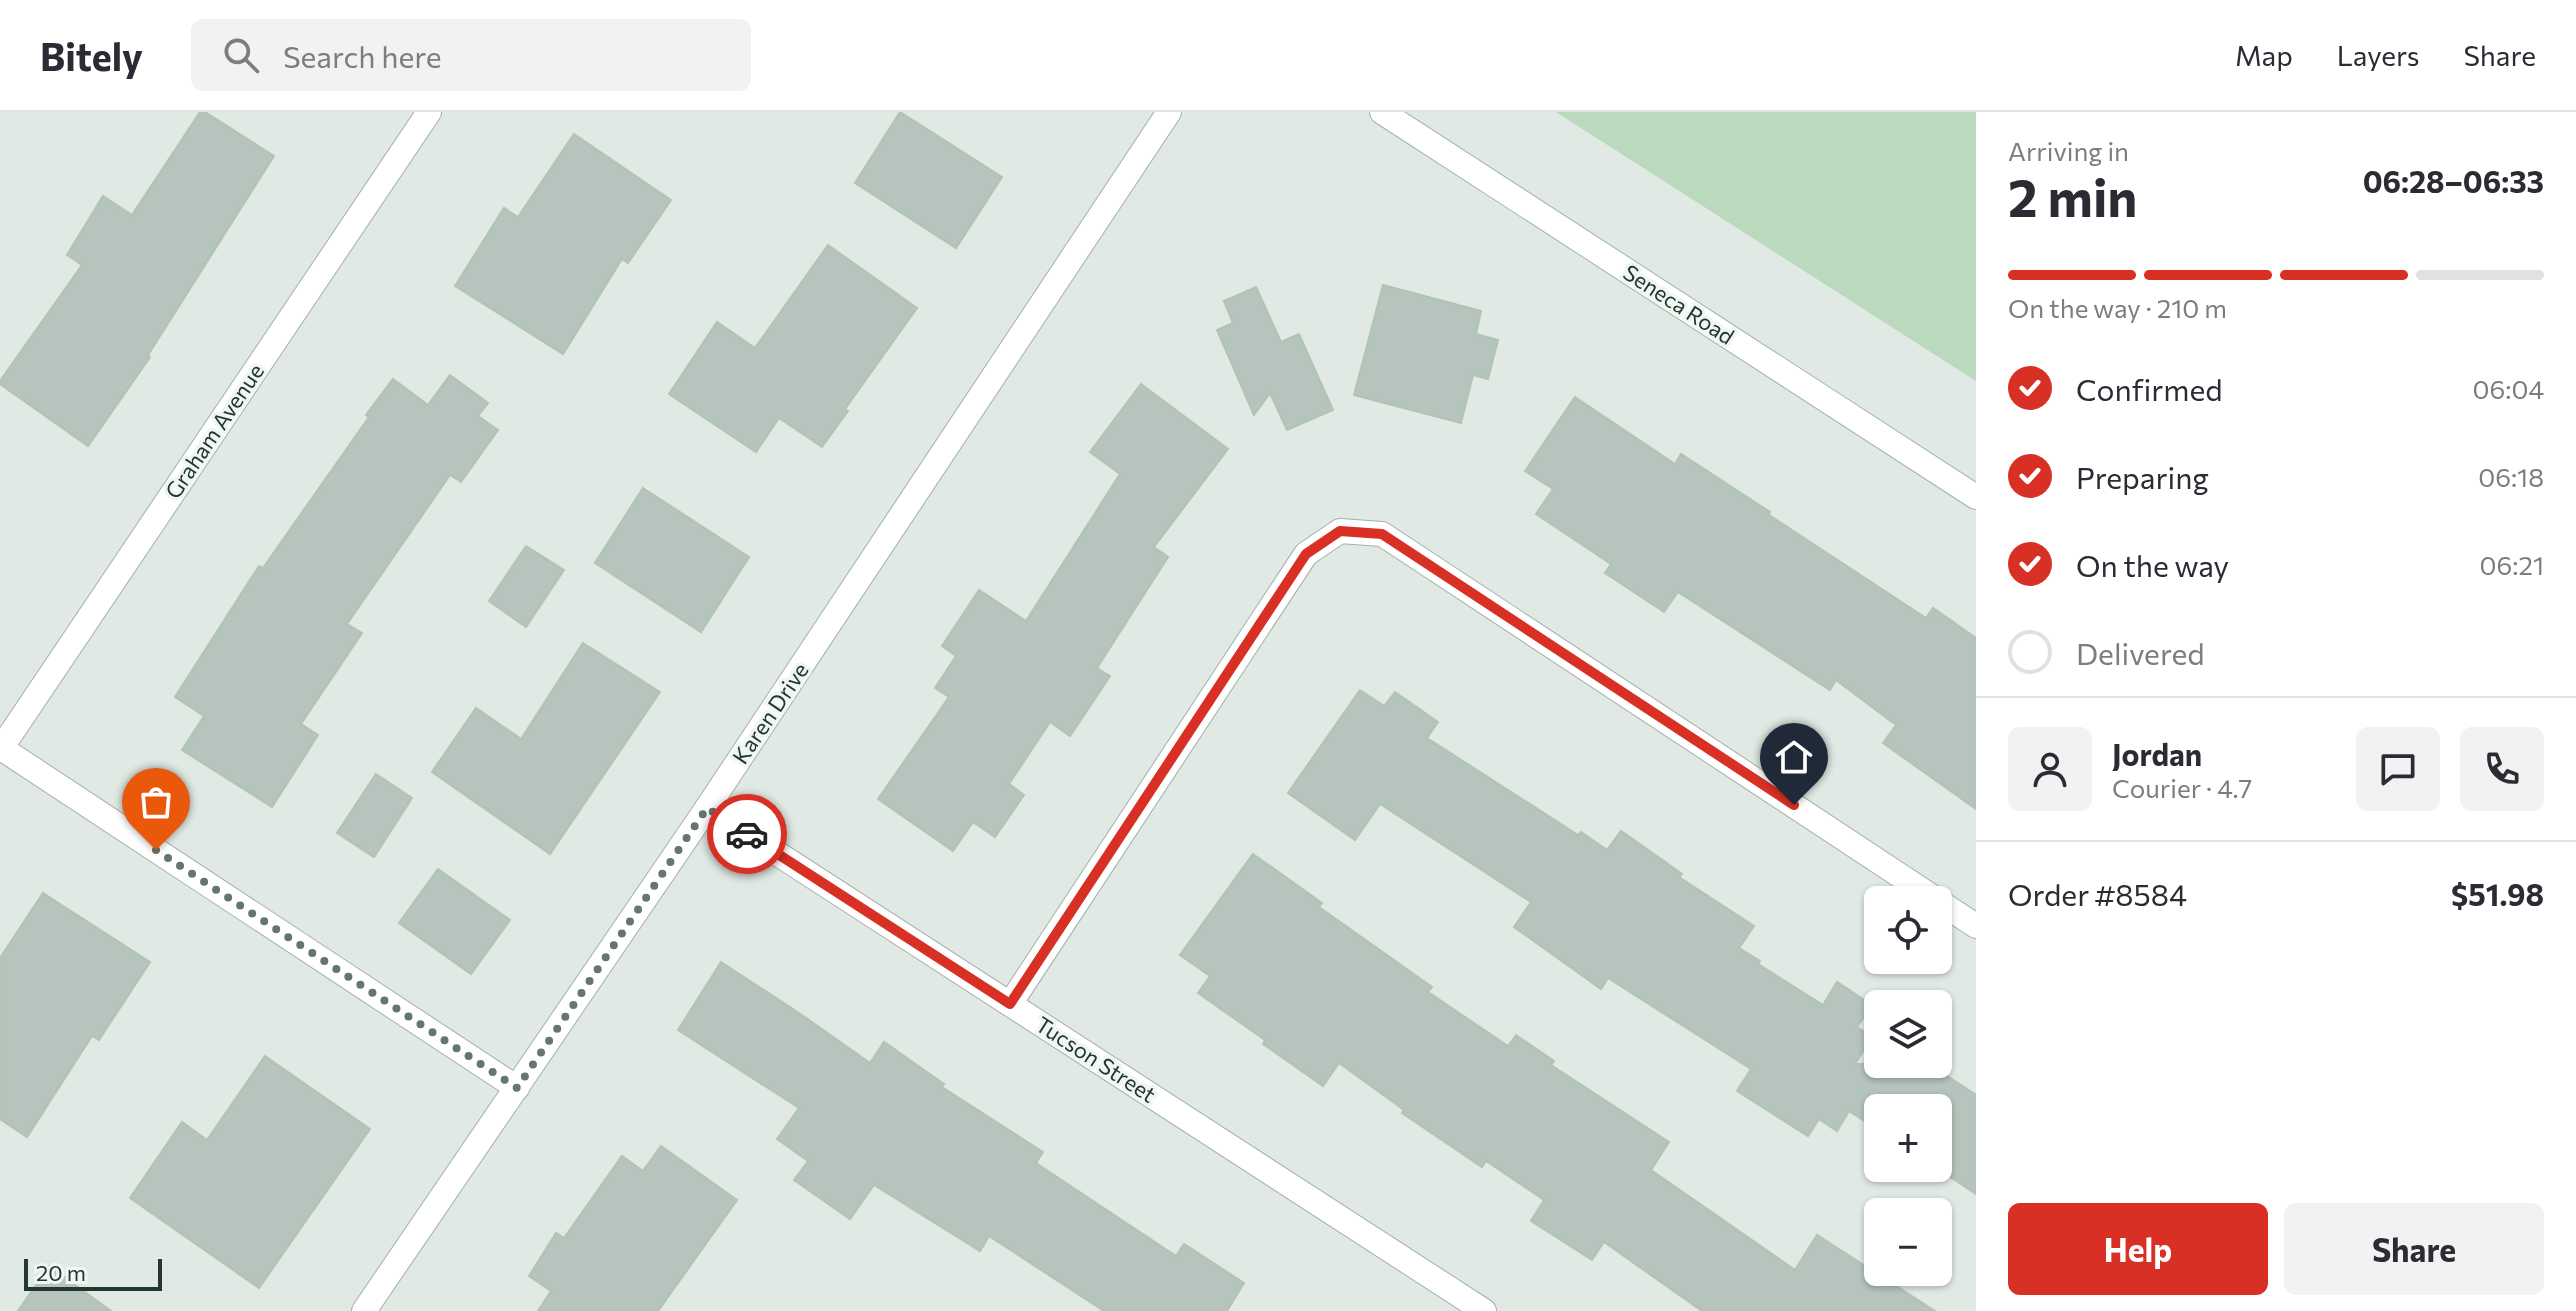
<!DOCTYPE html>
<html lang="en">
<head>
<meta charset="utf-8">
<style>
  body { margin:0; font-family:Commissioner,sans-serif; background:#f2f2f3; color:#2b2b33; height:100vh; display:flex; flex-direction:column; font-size:30px; white-space:nowrap }
  * { box-sizing:border-box; margin:0 }
  p { font-size:26px; color:#7c7c81 }
  .icon { flex:none; width:44px; height:44px; fill:none; stroke:currentColor; stroke-width:2; stroke-linecap:round; stroke-linejoin:round }
  .map { position:relative; flex:1; overflow:hidden }
  .panel { display:flex; flex-direction:column; background:#fff; width:600px }
  .panel>* { flex:none }
  .buttons { position:absolute; left:1864px; top:774px; display:grid; gap:16px }
  .buttons a { display:grid; place-items:center; width:88px; height:88px; border-radius:12px; background:#fff; box-shadow:0 2px 6px #0004; font-size:40px }
  .scale { position:absolute; left:24px; bottom:20px; width:138px; box-sizing:border-box; padding-left:8px; border:4px solid #22382e; border-top:0; font-size:22px; line-height:28px; white-space:nowrap; color:#22382e; -webkit-text-stroke:6px #f0f6f2; paint-order:stroke }
  .pin { position:absolute; display:grid; place-items:center; width:68px; height:68px; color:#fff; margin:-82px -34px; border-radius:50% 50% 50% 0; rotate:-45deg; box-shadow:0 0 8px #0007 }
  .pin .icon { rotate:45deg }
  .courier { position:absolute; display:grid; place-items:center; width:80px; height:80px; margin:-40px; border:6px solid #d93025; border-radius:50%; background:#fff; color:#222; box-shadow:0 2px 10px #0007 }
  .summary em { font-style:normal; font-weight:700 }
  .summary div { display:flex; flex-direction:column-reverse }
  .summary { display:flex; align-items:center; justify-content:space-between; height:136px; padding:0 32px }
  h1 { font-size:52px; font-weight:700; line-height:60px }
  .bar { display:grid; grid-template-columns:repeat(4,1fr); gap:12px 8px; align-content:center; height:96px; padding:0 32px }
  .bar i { height:10px; border-radius:6px; background:#e1e1e2 }
  .bar .active { background:#d93025 }
  .bar p { grid-column:span 4 }
  .line { display:flex; align-items:center; gap:20px; padding:0 32px; border-top:2px solid #e1e1e2 }
  .line div { flex:1 }
  .round { display:grid; place-items:center; flex:none; width:84px; height:84px; border-radius:12px; background:#f2f2f3 }
  ol { padding:0 32px; list-style:none }
  li { display:flex; align-items:center; gap:24px; height:88px }
  li p { margin-inline-start:auto }
  li .icon { padding:8px; border-radius:50%; background:#d93025; color:#fff; stroke-width:4 }
  li:last-child { color:#7c7c81 }
  li i { width:44px; height:44px; border:4px solid #e1e1e2; border-radius:50% }
  .cta { display:flex; gap:16px; margin-top:auto; padding:16px 32px }
  .cta a { flex:1; height:92px; border-radius:12px; background:#d93025; color:#fff; font-size:32px; font-weight:700; line-height:92px; text-align:center }
  .cta a+a { background:#f2f2f3; color:#2b2b33 }
  header { display:flex; align-items:center; gap:48px; box-sizing:border-box; height:112px; padding:0 40px; background:#fff; border-bottom:2px solid #e1e1e2 }
  header strong { font-size:38px }
  nav { display:flex; gap:44px; margin-inline-start:auto; font-size:28px }
  .search { width:560px; height:72px; background:#f2f2f3; display:flex; align-items:center; gap:20px; box-sizing:border-box; padding:0 28px; border-radius:12px; color:#7c7c81; font-size:30px }
  main { display:flex; flex:1; min-height:0 }
  .map>svg:first-child { display:block }
  .green { fill:#bad9bd }
  .building { fill:#b5c4bc; stroke:#b3c2b9; stroke-width:2 }
  .lines { fill:none; stroke-linecap:round; stroke-linejoin:round }
  .street-casing { stroke:#a3b0a9; stroke-width:26 }
  .secondary-casing { stroke:#a0b4a9; stroke-width:26 }
  .street { stroke:#fff; stroke-width:24 }
  .secondary { stroke:#fff; stroke-width:24 }
  .done { stroke:#64766d; stroke-width:8; stroke-dasharray:0 14.4 }
  .route { stroke:#d93025; stroke-width:10 }
  .labels { text-anchor:middle; dominant-baseline:central; stroke-width:7; stroke-linejoin:round; paint-order:stroke }
  .street-label { font-size:22px; fill:#22382e; stroke:#f0f6f2 }
</style>
</head>
<body>
<header>
<strong>Bitely</strong>
<div class="search"><svg class="icon" aria-label="search" viewBox="0 0 24 24"><circle cx="10" cy="10" r="6"/><path d="M15 15l6 6"/></svg>Search here</div>
<nav><a>Map</a><a>Layers</a><a>Share</a></nav>
</header>
<main>
<div class="map">
<svg width="1976" height="1199" viewBox="0 0 1976 1199">
  <rect width="100%" height="100%" fill="#e0e9e3"/>
  <path class="green" d="M1556,0H1976V269Z"/>
  <g class="building">
    <path d="M200,0H205L274,44L148,243L150,245L88,334L0,272V269L82,153L67,143L103,84L132,103Z"/>
    <path d="M900,0L1002,65L956,136L855,71Z"/>
    <path d="M574,22L671,88L628,151L622,147L563,242L455,174L504,96L518,105Z"/>
    <path d="M828,133L917,196L845,297L848,299L822,335L779,306L756,340L669,282L717,210L755,236Z"/>
    <path d="M1383,173L1481,199L1476,222L1498,228L1488,267L1473,263L1461,311L1354,283Z"/>
    <path d="M1256,175L1281,230L1299,222L1333,298L1287,318L1270,281L1254,303L1217,218L1233,211L1224,189Z"/>
    <path d="M450,263L488,291L478,304L498,318L461,370L450,363L347,512L362,521L301,612L318,623L272,695L182,638L204,604L175,585L259,454L263,456L369,305L366,303L393,267L428,293Z"/>
    <path d="M1141,272L1228,337L1154,435L1168,445L1097,556L1110,564L1070,624L1050,610L1009,672L1024,683L995,725L973,710L953,739L878,687L949,585L935,576L956,544L942,534L979,478L1026,509L1120,362L1090,340Z"/>
    <path d="M1575,285L1675,352L1681,342L1770,400L1769,403L1926,506L1933,496L1976,526V697L1883,631L1896,613L1836,568L1830,578L1678,480L1664,500L1605,461L1611,452L1536,402L1553,377L1525,359Z"/>
    <path d="M643,376L749,445L701,520L595,451Z"/>
    <path d="M526,434L564,458L526,515L489,489Z"/>
    <path d="M583,531L660,580L550,742L432,660L476,596L521,627Z"/>
    <path d="M1360,578L1384,594L1395,580L1438,610L1427,626L1578,723L1581,720L1607,738L1621,719L1682,762L1679,765L1754,814L1739,836L1760,849L1758,852L1823,893L1837,870L1872,893L1857,915L1872,925L1855,952H1929L1976,983V1082L1937,1056L1938,996H1878V1018L1849,999L1837,1019L1819,1007L1808,1024L1737,979L1751,957L1608,866L1601,877L1514,815L1531,790L1380,692L1355,728L1288,681Z"/>
    <path d="M376,662L412,686L374,745L337,721Z"/>
    <path d="M1253,742L1322,791L1319,795L1432,875L1428,880L1508,934L1516,923L1554,949L1551,953L1669,1030L1651,1058L1795,1158L1817,1123L1935,1199H1702L1604,1130L1592,1148L1531,1109L1544,1088L1486,1049L1482,1055L1402,1001L1404,998L1339,951L1323,974L1263,932L1265,928L1198,881L1210,864L1180,843Z"/>
    <path d="M438,757L510,808L471,862L399,811Z"/>
    <path d="M43,781L150,850L99,928L92,924L27,1025L0,1007V846Z"/>
    <path d="M721,850L799,901L870,951L884,930L944,972L942,975L1043,1040L1036,1051L1176,1144L1184,1132L1244,1171L1227,1199H1104L989,1124L980,1139L874,1073L850,1107L794,1068L808,1049L777,1027L799,996L678,918Z"/>
    <path d="M265,944L370,1017L259,1176L130,1086L182,1010L207,1028Z"/>
    <path d="M661,1034L737,1088L658,1199H538L551,1179L529,1164L556,1121L564,1126L622,1044L643,1059Z"/>
    <path d="M49,1154L111,1199H18Z"/>
  </g>
  <g class="lines">
    <defs>
      <g id="street">
        <path d="M1,636L517,976"/>
        <path d="M0,638L429,0"/>
        <path d="M707,696L1484,1199"/>
        <path d="M1938,789L1976,814"/>
        <path d="M1010,892L1306,442L1340,419L1382,422L1937,788"/>
        <path d="M364,1199L707,696L1169,0"/>
      </g>
      <path id="secondary" d="M1382,0L1976,385"/>
    </defs>
    <use href="#street" class="street-casing"/>
    <use href="#secondary" class="secondary-casing"/>
    <use href="#street" class="street"/>
    <use href="#secondary" class="secondary"/>
  </g>
  <g class="lines">
    <path class="done" d="M156,738L517,976L707,696L747,722"/>
    <path class="route" d="M747,722L1010,892L1306,442L1340,419L1382,422L1794,693"/>
  </g>
  <g class="labels">
    <g class="street-label">
      <text transform="translate(1679 192) rotate(33)">Seneca Road</text>
      <text transform="translate(214 319) rotate(-56)">Graham Avenue</text>
      <text transform="translate(770 601) rotate(-56)">Karen Drive</text>
      <text transform="translate(1096 947) rotate(33)">Tucson Street</text>
    </g>
  </g>
</svg>
<div class="buttons">
<a><svg class="icon" aria-label="locate" viewBox="0 0 24 24"><circle cx="12" cy="12" r="6"/><path d="M12 2v4M12 18v4M2 12h4M18 12h4"/></svg></a>
<a><svg class="icon" aria-label="layers" viewBox="0 0 24 24"><path d="M12 4l9 5-9 5-9-5zM3 14l9 5 9-5"/></svg></a>
<a>+</a>
<a>−</a>
</div>
<div class="scale">20 m</div>
<div class="pin" style="left:156px;top:738px;background:#ea580c"><svg class="icon" aria-label="bag" viewBox="0 0 24 24"><path d="M5 8h14l-1 12H6zM9 8a3 3 0 0 1 6 0"/></svg></div>
<div class="pin" style="left:1794px;top:693px;background:#1f2937"><svg class="icon" aria-label="home" viewBox="0 0 24 24"><path d="M3 11l9-7 9 7M6 9v11h12V9"/></svg></div>
<div class="courier" style="left:747px;top:722px"><svg class="icon" aria-label="car" viewBox="0 0 24 24"><path d="M5 17H2v-5l4-1 3-4h7l3 4 3 1v5h-3M9 17h6M6 11h13"/><circle cx="7" cy="17" r="2"/><circle cx="17" cy="17" r="2"/></svg></div>
</div>
<section class="panel">
<div class="summary"><div><h1>2 min</h1><p>Arriving in</p></div><em>06:28–06:33</em></div>
<div class="bar"><i class="active"></i><i class="active"></i><i class="active"></i><i></i><p>On the way · 210 m</p></div>
<ol>
<li><svg class="icon" aria-label="check" viewBox="0 0 24 24"><path d="M5 12l5 5 9-10"/></svg>Confirmed<p>06:04</p></li>
<li><svg class="icon" aria-label="check" viewBox="0 0 24 24"><path d="M5 12l5 5 9-10"/></svg>Preparing<p>06:18</p></li>
<li><svg class="icon" aria-label="check" viewBox="0 0 24 24"><path d="M5 12l5 5 9-10"/></svg>On the way<p>06:21</p></li>
<li><i></i>Delivered</li>
</ol>
<div class="line" style="height:144px"><a class="round"><svg class="icon" aria-label="person" viewBox="0 0 24 24"><circle cx="12" cy="8" r="4"/><path d="M4 21q1-7 8-7t8 7"/></svg></a><div><b>Jordan</b><p>Courier · 4.7</p></div><a class="round"><svg class="icon" aria-label="chat" viewBox="0 0 24 24"><path d="M4 5h16v11H9l-5 4z"/></svg></a><a class="round"><svg class="icon" aria-label="phone" viewBox="0 0 24 24"><path d="M5 4h4l2 5-3 2q2 4 5 5l2-3 5 2v4C11 20 4 13 5 4z"/></svg></a></div>
<div class="line" style="height:104px"><div>Order #8584</div><b>$51.98</b></div>
<div class="cta"><a>Help</a><a>Share</a></div>
</section>
</main>
</body>
</html>
